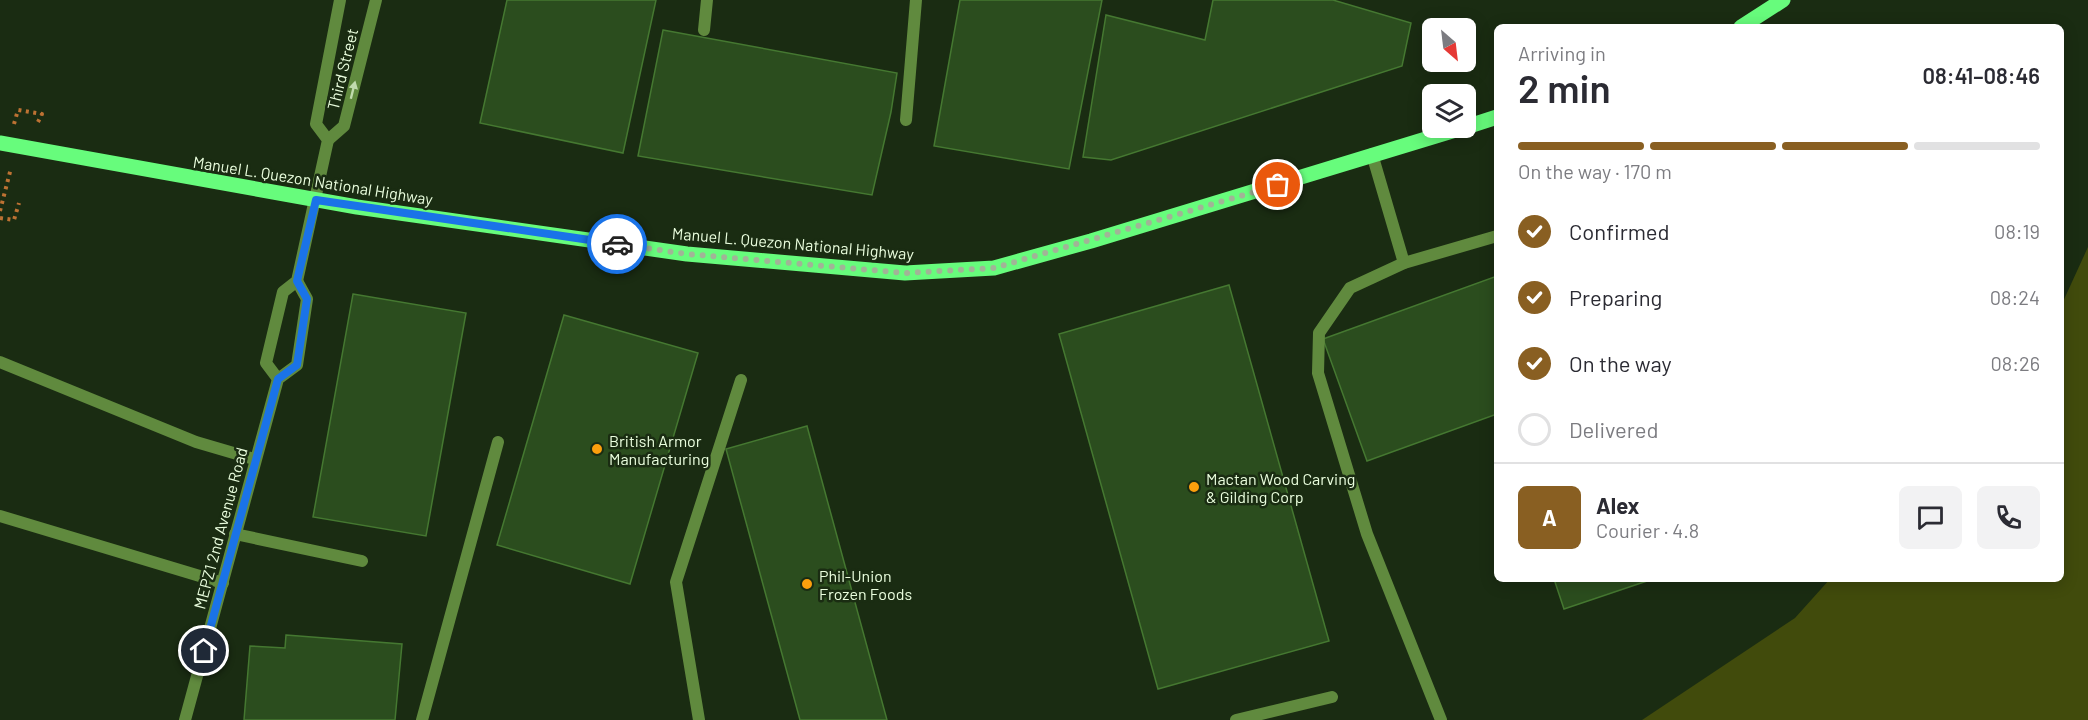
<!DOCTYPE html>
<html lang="en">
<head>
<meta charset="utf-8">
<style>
  body { margin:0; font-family:Barlow,sans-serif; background:#f2f2f3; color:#2b2b33; height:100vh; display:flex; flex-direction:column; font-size:22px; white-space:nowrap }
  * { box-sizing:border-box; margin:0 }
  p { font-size:20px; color:#7c7c81 }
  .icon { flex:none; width:33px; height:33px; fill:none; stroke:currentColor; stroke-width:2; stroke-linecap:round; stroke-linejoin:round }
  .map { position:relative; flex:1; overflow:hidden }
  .drawer { position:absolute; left:1494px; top:24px; width:570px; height:558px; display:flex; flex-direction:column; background:#fff; border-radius:9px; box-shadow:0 3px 15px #0003 }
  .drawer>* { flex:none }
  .needle { width:39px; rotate:152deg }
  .tools { position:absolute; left:1422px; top:18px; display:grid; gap:12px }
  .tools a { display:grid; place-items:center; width:54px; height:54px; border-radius:9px; background:#fff; box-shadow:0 3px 15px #0003; font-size:30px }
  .pin { position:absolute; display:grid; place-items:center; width:51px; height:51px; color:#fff; margin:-26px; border:3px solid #fff; border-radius:50%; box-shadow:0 2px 6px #0007 }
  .courier { position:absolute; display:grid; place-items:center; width:60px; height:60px; margin:-30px; border:4px solid #1a73e8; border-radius:50%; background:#fff; color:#222; box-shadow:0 2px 8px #0007 }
  .overview em { font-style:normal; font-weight:600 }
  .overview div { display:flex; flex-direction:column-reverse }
  .overview { display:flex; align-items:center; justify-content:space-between; height:102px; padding:0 24px }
  h1 { font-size:39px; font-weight:600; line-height:45px }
  .bar { display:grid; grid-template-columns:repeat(4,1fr); gap:9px 6px; align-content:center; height:72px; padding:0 24px }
  .bar i { height:8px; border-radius:4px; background:#e1e1e2 }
  .bar .on { background:#895f22 }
  .bar p { grid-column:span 4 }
  .line { display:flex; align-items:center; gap:15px; padding:0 24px; border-top:2px solid #e1e1e2 }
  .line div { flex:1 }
  .round { display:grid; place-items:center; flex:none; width:63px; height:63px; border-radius:9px; background:#f2f2f3 }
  ol { padding:0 24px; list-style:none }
  li { display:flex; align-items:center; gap:18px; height:66px }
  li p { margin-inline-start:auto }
  li .icon { padding:6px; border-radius:50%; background:#895f22; color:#fff; stroke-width:4 }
  li:last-child { color:#7c7c81 }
  li i { width:33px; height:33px; border:3px solid #e1e1e2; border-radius:50% }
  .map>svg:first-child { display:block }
  .water { fill:#414b0c }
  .building { fill:#2b4d1e; stroke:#457831; stroke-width:1.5 }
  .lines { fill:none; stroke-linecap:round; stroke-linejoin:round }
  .path { stroke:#bd7233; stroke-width:4; stroke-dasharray:3 4.5; stroke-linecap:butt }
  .service { stroke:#608a3e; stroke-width:12 }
  .minor { stroke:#608a3e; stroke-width:12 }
  .primary { stroke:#67fc7c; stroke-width:15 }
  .oneway { fill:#c1dbae }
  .done { stroke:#a1b497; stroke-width:6; stroke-dasharray:0 10.8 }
  .route { stroke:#1a73e8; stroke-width:8 }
  .poi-dot { fill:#fb9f0d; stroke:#1a2c12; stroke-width:2 }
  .labels { text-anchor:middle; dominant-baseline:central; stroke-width:5; stroke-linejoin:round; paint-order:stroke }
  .street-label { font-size:16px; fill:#eafede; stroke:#1a2c12 }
  .poi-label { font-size:16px; fill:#eafede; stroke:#1a2c12; text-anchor:start }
</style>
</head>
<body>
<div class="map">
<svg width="2088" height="720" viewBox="0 0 2088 720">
  <rect width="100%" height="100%" fill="#1a2c12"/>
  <path class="water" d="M2088,247V720H1642L1795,618L1830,579H2061V306Z"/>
  <g class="building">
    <path d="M507,0H656L623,153L480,123Z"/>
    <path d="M960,0H1102L1069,169L934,146Z"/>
    <path d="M1213,0H1333L1411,23L1402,66L1111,160L1083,157L1106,15L1205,40Z"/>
    <path d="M663,30L897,73L891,112L872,195L638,156Z"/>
    <path d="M1497,276V414L1367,461L1323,339Z"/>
    <path d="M1229,285L1329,641L1158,689L1059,334Z"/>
    <path d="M353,294L466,313L426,536L313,517Z"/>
    <path d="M564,315L698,353L630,584L497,545Z"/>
    <path d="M807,426L887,720H800L726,449Z"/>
    <path d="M1554,579H1653L1564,609Z"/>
    <path d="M286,635L402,644L395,720H244L250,646L285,648Z"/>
  </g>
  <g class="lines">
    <g class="path">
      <path d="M14,124L18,110L42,114L38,122"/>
      <path d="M0,211L11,168"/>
      <path d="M0,218L14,220L19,203"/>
    </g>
    <g class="service">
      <path d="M704,30L707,0"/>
      <path d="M906,120L916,0"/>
      <path d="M1372,154L1404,263"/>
      <path d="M0,362L196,442L254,459"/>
      <path d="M0,516L223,583"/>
      <path d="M235,534L362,561"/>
      <path d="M422,720L498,442"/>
      <path d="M699,720L676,582L741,380"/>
      <path d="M1441,720L1367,534L1318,373L1319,333L1350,288L1404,263L1497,236"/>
    </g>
    <g class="minor">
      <path d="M328,140L344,126L376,0"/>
      <path d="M278,379L266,363L283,292L297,281L328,140L316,124L340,0"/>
      <path d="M185,720L278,379L297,365L307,299L297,281"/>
      <path d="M1236,720L1332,697"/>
    </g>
    <g class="primary">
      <path d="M1741,27L1783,0"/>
      <path d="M1466,127L1497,117"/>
      <path d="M0,143L357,207L687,254L905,273L994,268L1091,241L1462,128"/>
    </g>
  </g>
  <defs><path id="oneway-solid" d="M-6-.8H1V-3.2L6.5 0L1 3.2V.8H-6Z" transform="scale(1.5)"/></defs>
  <use class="oneway" href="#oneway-solid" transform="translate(353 90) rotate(-76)"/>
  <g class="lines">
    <path class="done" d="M617,244L687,254L905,273L994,268L1278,185"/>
    <path class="route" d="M204,651L278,379L297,365L307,299L297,281L316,200L617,244"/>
  </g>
  <g class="poi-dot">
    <circle cx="597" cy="449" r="6"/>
    <circle cx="1194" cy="487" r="6"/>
    <circle cx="807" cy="584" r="6"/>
  </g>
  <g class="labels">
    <g class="street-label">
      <text transform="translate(342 69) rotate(-76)">Third Street</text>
      <text transform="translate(313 180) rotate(9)">Manuel L. Quezon National Highway</text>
      <text transform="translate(793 243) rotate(5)">Manuel L. Quezon National Highway</text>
      <text transform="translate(220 528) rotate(-75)">MEPZ1 2nd Avenue Road</text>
    </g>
    <g class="poi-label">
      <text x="609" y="440">British Armor<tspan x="609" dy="18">Manufacturing</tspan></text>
      <text x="1206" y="478">Mactan Wood Carving<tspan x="1206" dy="18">&amp; Gilding Corp</tspan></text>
      <text x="819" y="575">Phil-Union<tspan x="819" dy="18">Frozen Foods</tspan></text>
    </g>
  </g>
</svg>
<div class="tools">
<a><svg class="needle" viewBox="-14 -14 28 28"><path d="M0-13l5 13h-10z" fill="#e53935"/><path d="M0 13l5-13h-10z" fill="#7c7c81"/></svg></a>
<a><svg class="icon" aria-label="layers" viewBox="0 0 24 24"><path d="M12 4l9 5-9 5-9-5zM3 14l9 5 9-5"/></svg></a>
</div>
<div class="pin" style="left:1278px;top:185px;background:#ea580c"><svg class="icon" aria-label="bag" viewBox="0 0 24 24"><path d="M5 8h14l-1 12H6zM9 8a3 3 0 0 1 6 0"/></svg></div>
<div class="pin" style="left:204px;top:651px;background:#1f2937"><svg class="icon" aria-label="home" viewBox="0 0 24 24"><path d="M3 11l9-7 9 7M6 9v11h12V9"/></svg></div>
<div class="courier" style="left:617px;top:244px"><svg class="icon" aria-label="car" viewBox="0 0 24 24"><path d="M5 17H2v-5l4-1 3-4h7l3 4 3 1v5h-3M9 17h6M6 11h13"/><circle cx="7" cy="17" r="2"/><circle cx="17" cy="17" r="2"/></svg></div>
<section class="drawer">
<div class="overview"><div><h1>2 min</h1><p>Arriving in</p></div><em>08:41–08:46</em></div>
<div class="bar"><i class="on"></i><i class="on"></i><i class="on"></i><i></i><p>On the way · 170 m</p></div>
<ol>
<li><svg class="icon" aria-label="check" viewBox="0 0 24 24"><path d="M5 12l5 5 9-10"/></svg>Confirmed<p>08:19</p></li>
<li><svg class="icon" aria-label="check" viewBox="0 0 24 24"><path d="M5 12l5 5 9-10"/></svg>Preparing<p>08:24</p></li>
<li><svg class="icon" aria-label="check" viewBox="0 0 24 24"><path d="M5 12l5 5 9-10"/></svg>On the way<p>08:26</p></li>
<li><i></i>Delivered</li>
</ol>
<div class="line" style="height:108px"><b class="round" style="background:#895f22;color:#fff">A</b><div><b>Alex</b><p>Courier · 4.8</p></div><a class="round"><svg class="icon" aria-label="chat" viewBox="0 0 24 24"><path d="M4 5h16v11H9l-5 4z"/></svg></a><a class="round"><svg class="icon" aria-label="phone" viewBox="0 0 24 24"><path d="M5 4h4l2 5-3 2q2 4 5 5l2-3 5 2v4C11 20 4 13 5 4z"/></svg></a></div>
</section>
</div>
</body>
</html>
